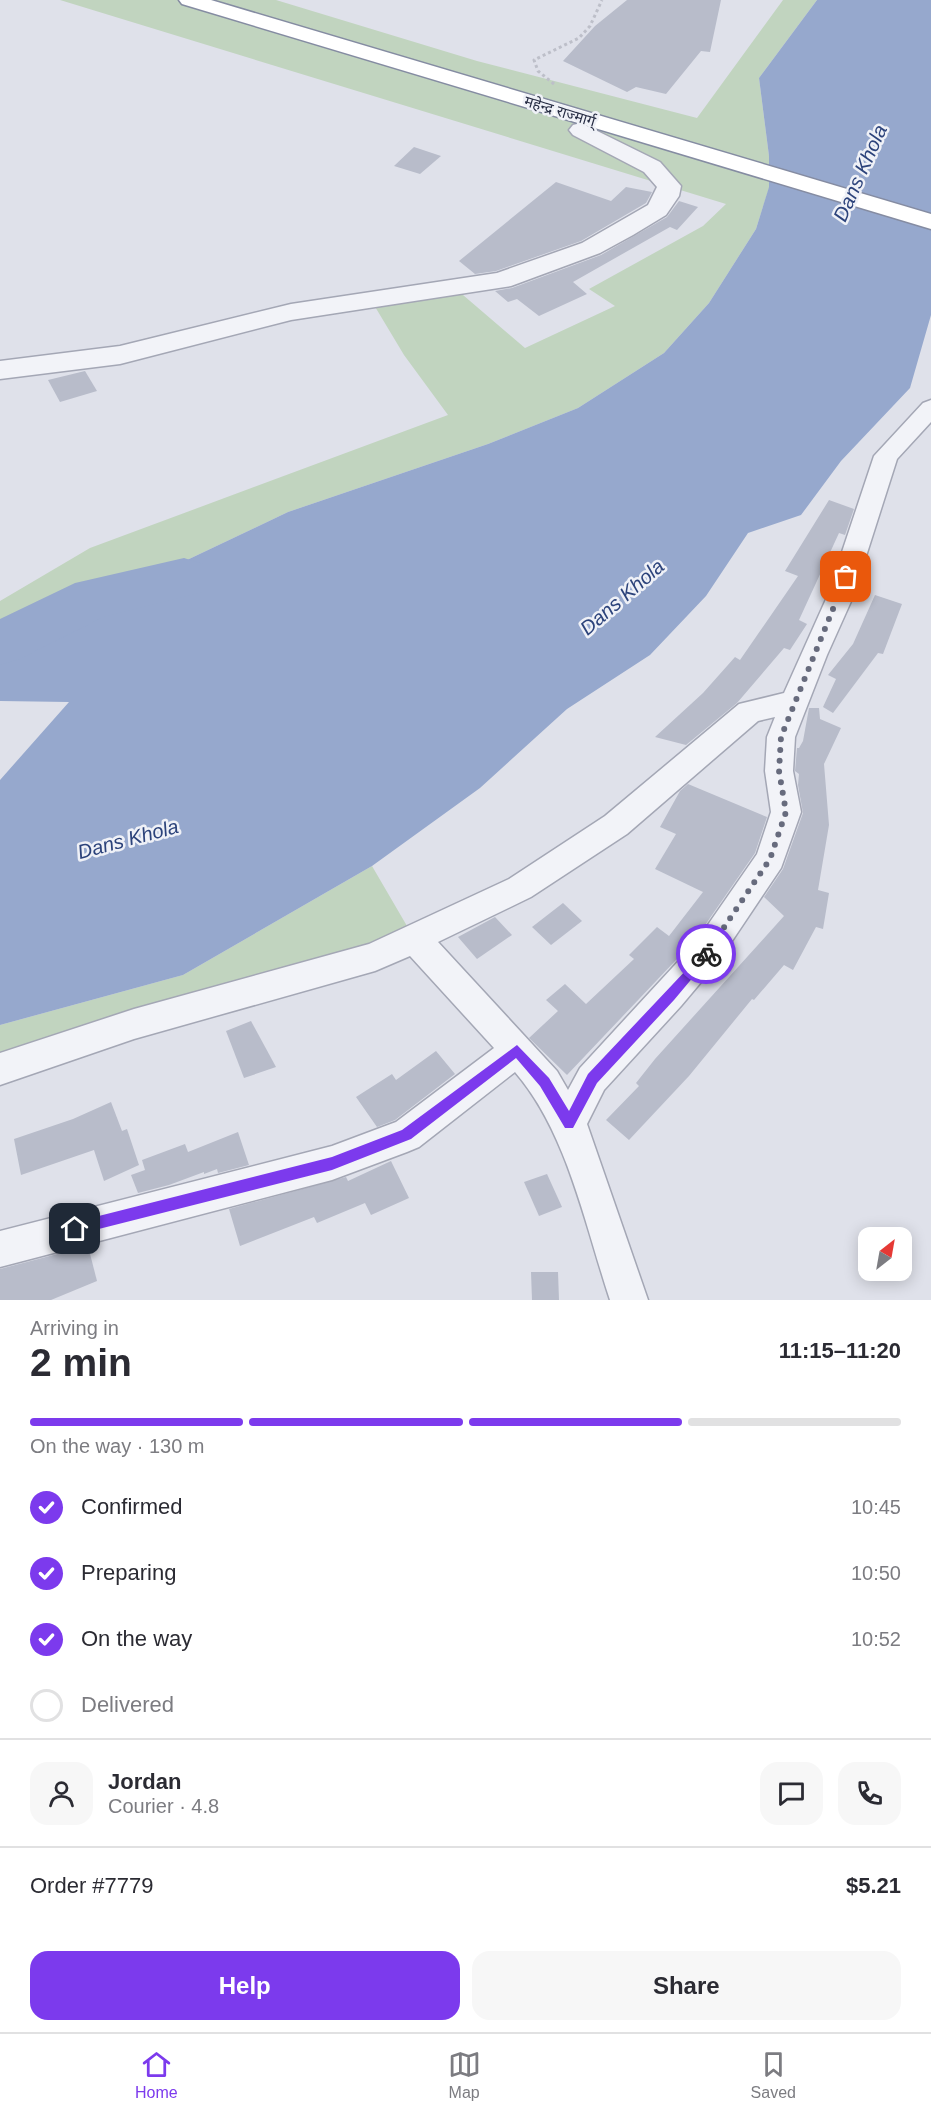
<!DOCTYPE html>
<html lang="en">
<head>
<meta charset="utf-8">
<style>
  body { margin:0; font-family:Arial,"Noto Sans Devanagari",sans-serif; background:#f7f7f7; color:#2b2b33; height:100vh; display:flex; flex-direction:column; font-size:22px; white-space:nowrap }
  * { box-sizing:border-box; margin:0 }
  p { font-size:20px; color:#7c7c81 }
  .icon { flex:none; width:33px; height:33px; fill:none; stroke:currentColor; stroke-width:2; stroke-linecap:round; stroke-linejoin:round }
  .map { position:relative; height:1300px; overflow:hidden }
  .side { display:flex; flex-direction:column; background:#fff; flex:1 }
  .side>* { flex:none }
  .needle { width:39px; rotate:31deg }
  .buttons { position:absolute; left:858px; top:1227px; display:grid; gap:12px }
  .buttons a { display:grid; place-items:center; width:54px; height:54px; border-radius:12px; background:#fff; box-shadow:0 3px 15px #0003; font-size:30px }
  .pin { position:absolute; display:grid; place-items:center; width:51px; height:51px; color:#fff; margin:-26px; border-radius:12px; box-shadow:0 3px 9px #0006 }
  .courier { position:absolute; display:grid; place-items:center; width:60px; height:60px; margin:-30px; border:4px solid #7c3aed; border-radius:50%; background:#fff; color:#222; box-shadow:0 2px 8px #0007 }
  .head em { font-style:normal; font-weight:600 }
  .head div { display:flex; flex-direction:column-reverse }
  .head { display:flex; align-items:center; justify-content:space-between; height:102px; padding:0 30px }
  h1 { font-size:39px; font-weight:600; line-height:45px }
  .bar { display:grid; grid-template-columns:repeat(4,1fr); gap:9px 6px; align-content:center; height:72px; padding:0 30px }
  .bar i { height:8px; border-radius:4px; background:#e1e1e2 }
  .bar .active { background:#7c3aed }
  .bar p { grid-column:span 4 }
  .line { display:flex; align-items:center; gap:15px; padding:0 30px; border-top:2px solid #e1e1e2 }
  .line div { flex:1 }
  .round { display:grid; place-items:center; flex:none; width:63px; height:63px; border-radius:18px; background:#f7f7f7 }
  ol { padding:0 30px; list-style:none }
  li { display:flex; align-items:center; gap:18px; height:66px }
  li p { margin-inline-start:auto }
  li .icon { padding:6px; border-radius:50%; background:#7c3aed; color:#fff; stroke-width:4 }
  li:last-child { color:#7c7c81 }
  li i { width:33px; height:33px; border:3px solid #e1e1e2; border-radius:50% }
  .cta { display:flex; gap:12px; margin-top:auto; padding:12px 30px }
  .cta a { flex:1; height:69px; border-radius:18px; background:#7c3aed; color:#fff; font-size:24px; font-weight:600; line-height:69px; text-align:center }
  .cta a+a { background:#f7f7f7; color:#2b2b33 }
  .tabs { display:flex; justify-content:space-around; align-items:center; height:84px; border-top:2px solid #e1e1e2; background:#fff; font-size:16px; color:#7c7c81 }
  .tabs a { display:grid; justify-items:center; gap:3px }
  .tabs .active { color:#7c3aed }
  .map>svg:first-child { display:block }
  .green { fill:#c1d4bf }
  .water { fill:#96a8cd }
  .lines { fill:none; stroke-linecap:round; stroke-linejoin:round }
  .river { fill:#96a8cd; fill-rule:evenodd }
  .building { fill:#b8bcca }
  .minor-casing { stroke:#a4a7b5; stroke-width:3 }
  .tertiary-casing { stroke:#a4a7b5; stroke-width:3 }
  .trunk-casing { stroke:#858ca2; stroke-width:3 }
  .path { stroke:#bdbfc9; stroke-width:3; stroke-dasharray:3 3; stroke-linecap:butt }
  .minor { fill:#f2f3f8; fill-rule:evenodd }
  .tertiary { fill:#f2f3f8; fill-rule:evenodd }
  .trunk { fill:#fff; fill-rule:evenodd }
  .route { fill:#7c3aed }
  .done { stroke:#676b7d; stroke-width:6; stroke-dasharray:0 10.8 }
  .labels { text-anchor:middle; dominant-baseline:central; stroke-width:5; stroke-linejoin:round; paint-order:stroke }
  .far-street-label { font-size:15px; fill:#262c43; stroke:#eff1f7 }
  .water-label { font-size:20px; font-style:italic; fill:#2c437b; stroke:#eff1f7 }
</style>
</head>
<body>
<div class="map">
<svg width="931" height="1300" viewBox="0 0 931 1300">
  <rect width="100%" height="100%" fill="#dfe1ea"/>
  <g class="green">
    <path d="M60,0H276L477,61L697,118L783,0H817L759,78L769,156V188L756,229L709,303L664,353L578,408L488,444L288,512L109,597L0,655V601L90,548L448,415L404,355L371,300L456,289L525,348L615,306L589,289L703,226L726,204Z"/>
    <path d="M372,866L414,938L0,1069V1025L183,975Z"/>
  </g>
  <path class="water" d="M817,0H931V315L910,388L841,461L801,515L748,533L706,596L650,655L567,709L480,788L372,866L183,975L0,1025V780L69,702L0,701V655L109,597L288,512L488,444L578,408L664,353L709,303L756,229L769,187V156L759,78Z"/>
  <g class="lines">
    <path class="river" d="M184,558L203,564L211,578L203,592L103,617L20,659L0,665V619L75,583Z"/>
  </g>
  <g class="building">
    <path d="M627,0H721L710,52L701,51L666,94L636,87L627,92L563,61L595,26Z"/>
    <path d="M414,147L441,156L420,174L394,166Z"/>
    <path d="M556,182L611,201L626,187L652,192L646,203L581,241L496,271L475,274L459,261Z"/>
    <path d="M679,201L698,207L677,230L670,227L573,282L587,294L539,316L517,299L508,302L495,291L512,288L601,255L667,217Z"/>
    <path d="M85,371L97,391L60,402L48,380Z"/>
    <path d="M829,500L854,509L845,535L839,533L799,620L807,624L790,650L784,648L737,703L686,745L655,737L703,693L735,657L740,660L798,576L785,571Z"/>
    <path d="M875,595L902,604L883,654L878,653L833,713L823,707L836,679L828,675L853,644Z"/>
    <path d="M809,708H819L820,719L841,728L824,764L829,825L818,890L829,893L823,929L816,927L793,970L784,965L754,1000L752,999L689,1076L629,1140L606,1120L639,1086L636,1083L655,1059L784,916L764,897L783,869L803,813L798,785L799,774L795,771L797,748H799L803,741Z"/>
    <path d="M688,784L767,817L755,853L694,941L567,1075L529,1038L558,1011L546,1000L565,984L586,1004L634,959L629,955L657,927L669,936L703,892L655,869L676,834L660,827L680,791Z"/>
    <path d="M563,903L582,921L551,945L532,927Z"/>
    <path d="M495,917L512,935L477,959L458,937Z"/>
    <path d="M251,1021L276,1067L244,1078L226,1031Z"/>
    <path d="M436,1051L455,1074L395,1120L377,1127L356,1097L392,1074L396,1080Z"/>
    <path d="M111,1102L122,1131L127,1129L139,1165L104,1181L94,1150L21,1175L14,1139L73,1119Z"/>
    <path d="M238,1132L249,1165L218,1173L217,1169L204,1174V1172L169,1185L138,1193L131,1175L145,1170L142,1160L185,1144L188,1152Z"/>
    <path d="M391,1161L409,1198L371,1215L365,1203L317,1223L314,1217L240,1246L229,1209L346,1177L348,1181Z"/>
    <path d="M547,1174L562,1207L539,1216L524,1182Z"/>
    <path d="M88,1246L97,1281L51,1300H0V1269Z"/>
    <path d="M531,1272H558L559,1300H532Z"/>
  </g>
  <g class="lines">
    <defs>
      <path id="minor" d="M931,400V422L897,459L853,597L827,655L795,737L793,771L801,812L781,868L718,962L681,1006L604,1090L587,1124L648,1300H610C585,1225 567,1132 515,1072L419,1147L407,1152L332,1180L0,1267V1231L332,1146L396,1122L494,1048L410,956L375,971L134,1039L0,1085V1053L134,1009L369,944L509,879L605,816L739,704L784,693L827,597L874,456L923,403ZM775,717L767,737L765,771L771,812L757,854L696,942L580,1068L568,1090L557,1071L438,942L531,897L627,834L758,721Z"/>
      <path id="tertiary" d="M581,123L660,162L681,186L679,196L666,215L633,235L600,253L511,286L291,320L120,364L0,379V361L120,346L291,304L497,273L582,243L648,205L657,187L644,172L573,135L569,130L573,125Z"/>
      <path id="trunk" d="M179,0H211L931,214V229L182,4Z"/>
    </defs>
    <use href="#minor" class="minor-casing"/>
    <use href="#tertiary" class="tertiary-casing"/>
    <use href="#trunk" class="trunk-casing"/>
    <path class="path" d="M554,84L538,71L534,60L579,38L590,26L602,0"/>
    <use href="#minor" class="minor"/>
    <use href="#tertiary" class="tertiary"/>
    <use href="#trunk" class="trunk"/>
  </g>
  <path class="route" d="M706,949L710,950V957L674,1000L597,1083L573,1128H565L540,1086L516,1058L411,1139L332,1170L75,1235L70,1233V1224L75,1222L332,1157L402,1130L517,1045L549,1078L569,1111L588,1074Z"/>
  <g class="lines">
    <path class="done" d="M706,954L770,859L786,812L779,771L781,737L846,577"/>
  </g>
  <g class="labels">
    <g class="far-street-label">
      <text transform="translate(560 111) rotate(17)">महेन्द्र राज्मार्ग्</text>
    </g>
    <g class="water-label">
      <text transform="translate(860 173) rotate(-66)">Dans Khola</text>
      <text transform="translate(622 597) rotate(-41)">Dans Khola</text>
      <text transform="translate(128 839) rotate(-15)">Dans Khola</text>
    </g>
  </g>
</svg>
<div class="buttons">
<a><svg class="needle" viewBox="-14 -14 28 28"><path d="M0-13l5 13h-10z" fill="#e53935"/><path d="M0 13l5-13h-10z" fill="#7c7c81"/></svg></a>
</div>
<div class="pin" style="left:846px;top:577px;background:#ea580c"><svg class="icon" aria-label="bag" viewBox="0 0 24 24"><path d="M5 8h14l-1 12H6zM9 8a3 3 0 0 1 6 0"/></svg></div>
<div class="pin" style="left:75px;top:1229px;background:#1f2937"><svg class="icon" aria-label="home" viewBox="0 0 24 24"><path d="M3 11l9-7 9 7M6 9v11h12V9"/></svg></div>
<div class="courier" style="left:706px;top:954px"><svg class="icon" aria-label="bike" viewBox="0 0 24 24"><circle cx="6" cy="16" r="4"/><circle cx="18" cy="16" r="4"/><path d="M6 16l4-8h5l3 8M10 8l3 8H6M13 5h3"/></svg></div>
</div>
<section class="side">
<div class="head"><div><h1>2 min</h1><p>Arriving in</p></div><em>11:15–11:20</em></div>
<div class="bar"><i class="active"></i><i class="active"></i><i class="active"></i><i></i><p>On the way · 130 m</p></div>
<ol>
<li><svg class="icon" aria-label="check" viewBox="0 0 24 24"><path d="M5 12l5 5 9-10"/></svg>Confirmed<p>10:45</p></li>
<li><svg class="icon" aria-label="check" viewBox="0 0 24 24"><path d="M5 12l5 5 9-10"/></svg>Preparing<p>10:50</p></li>
<li><svg class="icon" aria-label="check" viewBox="0 0 24 24"><path d="M5 12l5 5 9-10"/></svg>On the way<p>10:52</p></li>
<li><i></i>Delivered</li>
</ol>
<div class="line" style="height:108px"><a class="round"><svg class="icon" aria-label="person" viewBox="0 0 24 24"><circle cx="12" cy="8" r="4"/><path d="M4 21q1-7 8-7t8 7"/></svg></a><div><b>Jordan</b><p>Courier · 4.8</p></div><a class="round"><svg class="icon" aria-label="chat" viewBox="0 0 24 24"><path d="M4 5h16v11H9l-5 4z"/></svg></a><a class="round"><svg class="icon" aria-label="phone" viewBox="0 0 24 24"><path d="M5 4h4l2 5-3 2q2 4 5 5l2-3 5 2v4C11 20 4 13 5 4z"/></svg></a></div>
<div class="line" style="height:78px"><div>Order #7779</div><b>$5.21</b></div>
<div class="cta"><a>Help</a><a>Share</a></div>
</section>
<nav class="tabs">
<a class="active"><svg class="icon" aria-label="home" viewBox="0 0 24 24"><path d="M3 11l9-7 9 7M6 9v11h12V9"/></svg>Home</a>
<a><svg class="icon" aria-label="map" viewBox="0 0 24 24"><path d="M3 6l6-2 6 2 6-2v14l-6 2-6-2-6 2zM9 4v14M15 6v14"/></svg>Map</a>
<a><svg class="icon" aria-label="saved" viewBox="0 0 24 24"><path d="M7 4h10v16l-5-4-5 4z"/></svg>Saved</a>
</nav>
</body>
</html>
